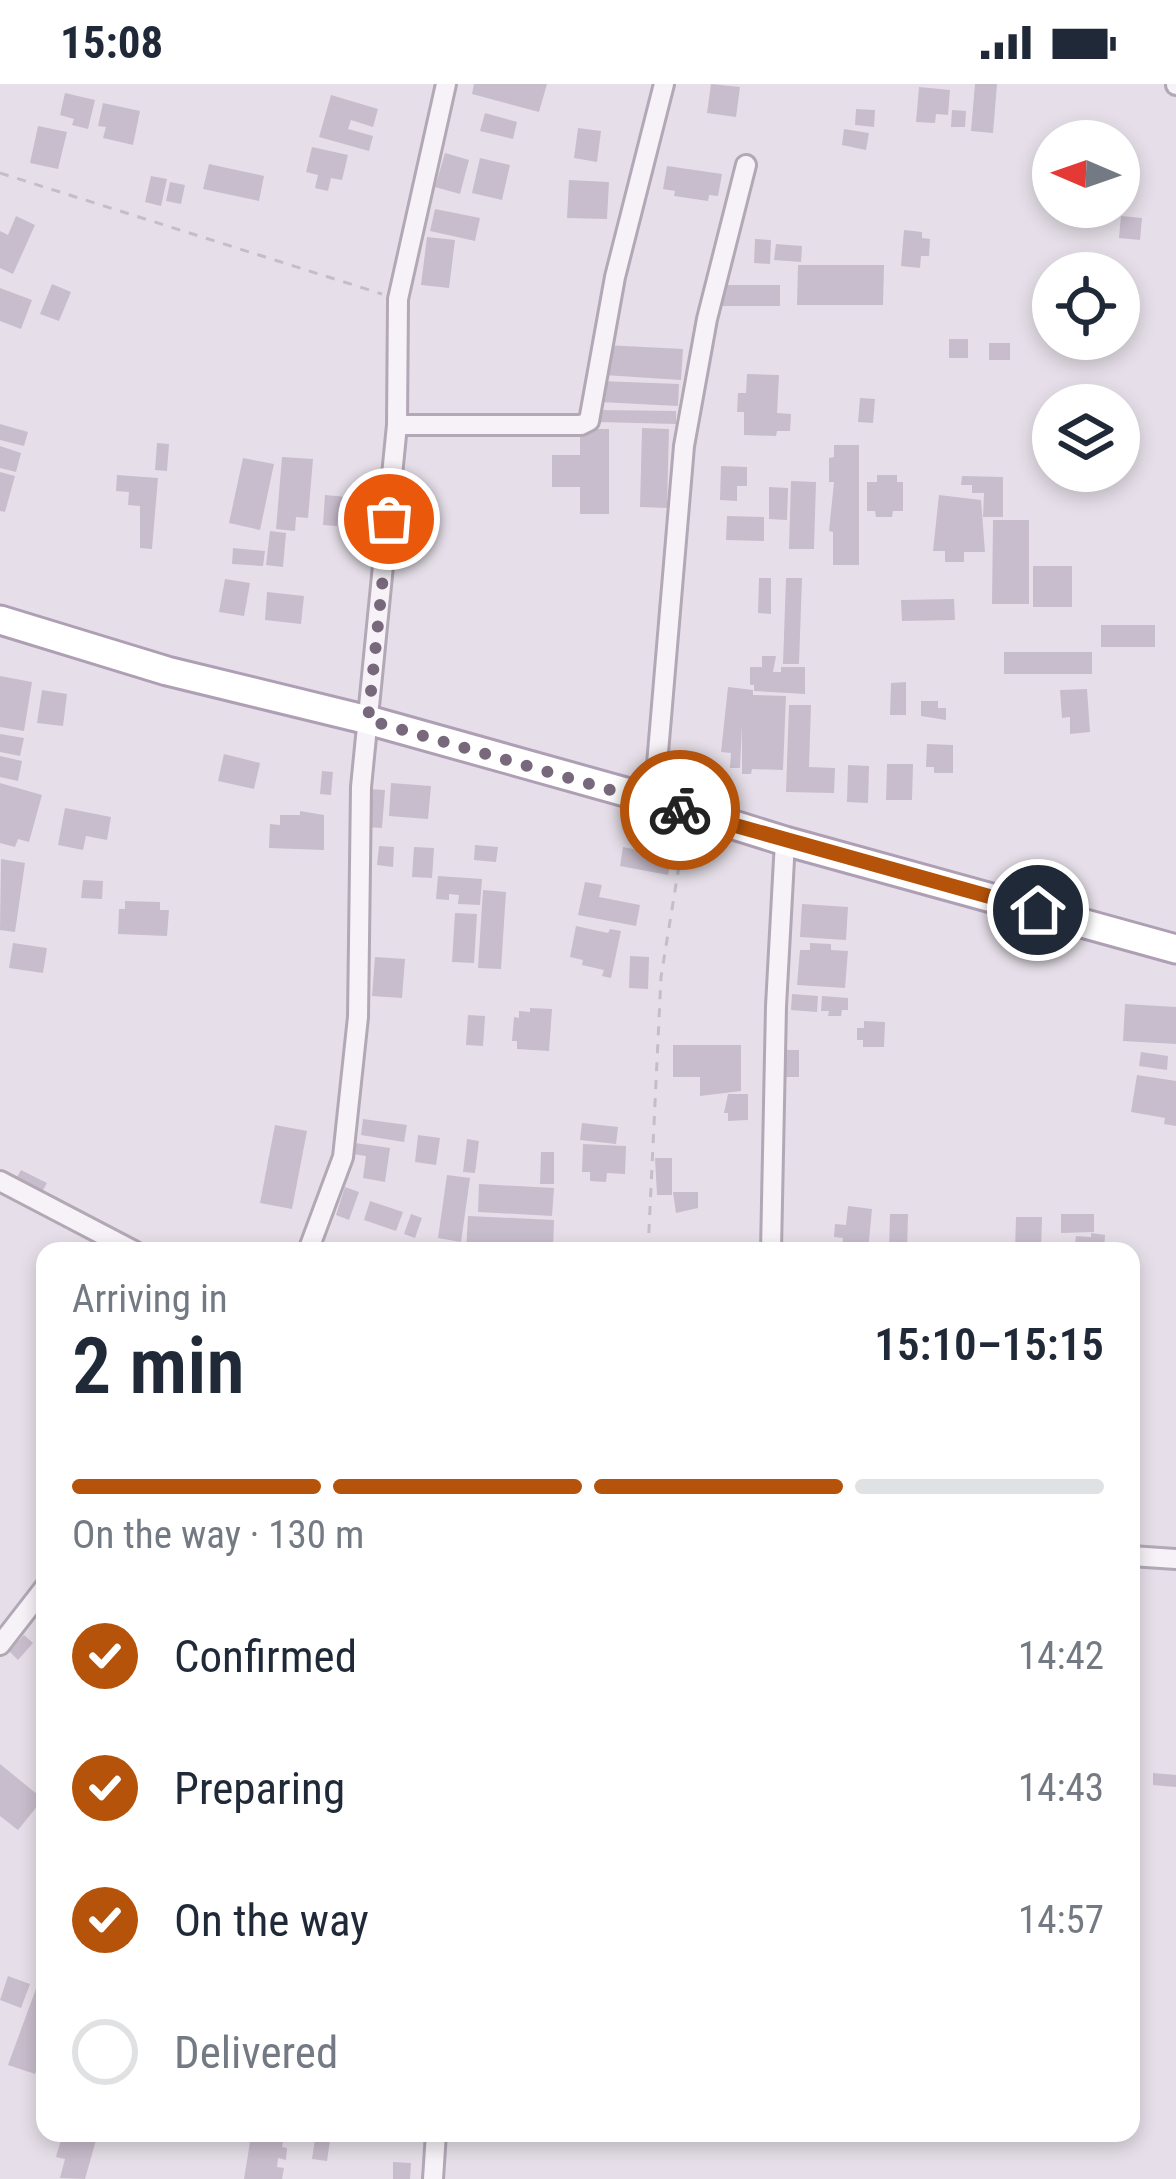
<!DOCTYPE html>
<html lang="en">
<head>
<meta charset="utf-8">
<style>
  body { margin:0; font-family:"Roboto Condensed",sans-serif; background:#f6f6f7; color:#1f2937; height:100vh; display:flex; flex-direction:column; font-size:45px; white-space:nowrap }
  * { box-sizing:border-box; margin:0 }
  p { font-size:39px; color:#747a83 }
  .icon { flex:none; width:66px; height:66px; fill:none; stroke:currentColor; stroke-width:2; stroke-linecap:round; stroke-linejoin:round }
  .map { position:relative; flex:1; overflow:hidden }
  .drawer { position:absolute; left:36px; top:1158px; width:1104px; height:900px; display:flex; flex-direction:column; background:#fff; border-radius:24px; box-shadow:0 6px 18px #0003 }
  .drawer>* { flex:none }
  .needle { width:78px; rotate:272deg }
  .controls { position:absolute; left:1032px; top:36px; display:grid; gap:24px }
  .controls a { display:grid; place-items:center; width:108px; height:108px; border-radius:50%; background:#fff; box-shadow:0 6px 18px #0003; font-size:60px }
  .pin { position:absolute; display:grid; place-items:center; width:102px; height:102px; color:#fff; margin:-51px; border:6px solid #fff; border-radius:50%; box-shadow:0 3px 12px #0007 }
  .courier { position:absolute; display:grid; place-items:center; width:120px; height:120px; margin:-60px; border:9px solid #b45309; border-radius:50%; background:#fff; color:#222; box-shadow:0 3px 15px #0007 }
  .headline em { font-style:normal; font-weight:600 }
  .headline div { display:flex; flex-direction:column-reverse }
  .headline { display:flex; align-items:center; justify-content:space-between; height:204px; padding:0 36px }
  h1 { font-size:78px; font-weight:600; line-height:90px }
  .bar { display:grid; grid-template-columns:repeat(4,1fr); gap:18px 12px; align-content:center; height:144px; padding:0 36px }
  .bar i { height:15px; border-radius:9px; background:#e0e1e3 }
  .bar .selected { background:#b45309 }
  .bar p { grid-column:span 4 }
  ol { padding:0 36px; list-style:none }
  li { display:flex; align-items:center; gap:36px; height:132px }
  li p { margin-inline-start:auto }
  li .icon { padding:12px; border-radius:50%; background:#b45309; color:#fff; stroke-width:4 }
  li:last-child { color:#747a83 }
  li i { width:66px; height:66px; border:6px solid #e0e1e3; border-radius:50% }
  .status { display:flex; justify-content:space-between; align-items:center; height:84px; padding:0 60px; background:#fff; direction:ltr }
  .status svg { height:33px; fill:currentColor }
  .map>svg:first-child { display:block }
  .building { fill:#c8bdcc }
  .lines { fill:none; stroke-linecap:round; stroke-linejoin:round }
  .minor-casing { stroke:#b3a8b6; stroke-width:24 }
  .primary-casing { stroke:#af9fb5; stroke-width:33 }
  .path { stroke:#c5bdc7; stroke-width:3; stroke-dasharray:9 9; stroke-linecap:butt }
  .minor { stroke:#f6f2f7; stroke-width:18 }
  .primary { stroke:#fff; stroke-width:27 }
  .done { stroke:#77687b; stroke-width:12; stroke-dasharray:0 21.6 }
  .route { stroke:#b45309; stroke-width:15 }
</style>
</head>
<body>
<div class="status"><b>15:08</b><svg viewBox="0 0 49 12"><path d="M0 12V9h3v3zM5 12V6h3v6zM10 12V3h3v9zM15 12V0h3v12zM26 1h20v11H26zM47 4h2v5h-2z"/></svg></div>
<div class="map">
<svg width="1176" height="2095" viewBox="0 0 1176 2095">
  <rect width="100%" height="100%" fill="#e6dfe9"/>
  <g class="building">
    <path d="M474,0H547L539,28L472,10Z"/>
    <path d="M711,0L740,3L736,33L707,29Z"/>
    <path d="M975,0H997L993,49L971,47Z"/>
    <path d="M919,3L950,6L948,31L936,30L935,39L916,38Z"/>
    <path d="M65,9L95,16L88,45L72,41L74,35L60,31Z"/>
    <path d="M331,11L378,25L373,43L351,36L348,45L373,52L369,67L319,53Z"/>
    <path d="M103,19L140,27L133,61L103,54L106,43L98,42Z"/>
    <path d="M856,25L875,26L874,43L855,41Z"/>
    <path d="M952,26L966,27L965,43H951Z"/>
    <path d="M485,29L517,38L513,55L480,47Z"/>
    <path d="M38,42L67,48L58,85L30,79Z"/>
    <path d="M578,44L601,47L597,78L574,74Z"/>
    <path d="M844,45L869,49L866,66L842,61Z"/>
    <path d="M312,63L348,71L342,96L331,94L328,107L315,104L318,91L306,88Z"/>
    <path d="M445,69L469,76L460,110L435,103Z"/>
    <path d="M480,74L510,81L502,116L472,109Z"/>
    <path d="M209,80L264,92L259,117L203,105Z"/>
    <path d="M667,82L722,90L718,112L709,111L708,117L674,112L675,107L663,105Z"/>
    <path d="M151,92L167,95L161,122L145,118Z"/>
    <path d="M569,96L609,98L607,135L567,134Z"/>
    <path d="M170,98L185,101L181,120L166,117Z"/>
    <path d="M435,125L480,134L475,157L430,147Z"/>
    <path d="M16,132L35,141L13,190L0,184V147L8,151Z"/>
    <path d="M1121,132L1142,134L1140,156L1119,154Z"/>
    <path d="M904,146L922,148V154L930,155L929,172H921L920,184L901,182Z"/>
    <path d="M427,153L455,156L449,204L421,201Z"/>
    <path d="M755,155L771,156L770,180L754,179Z"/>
    <path d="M776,160L802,162L801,178L774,176Z"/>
    <path d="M798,181H884L883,221H797Z"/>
    <path d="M52,200L71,208L59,237L40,230Z"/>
    <rect x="719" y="201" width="61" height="21"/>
    <path d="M0,204L32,216L21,245L0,237Z"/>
    <rect x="949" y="255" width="19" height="19"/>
    <rect x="989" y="259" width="21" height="17"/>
    <path d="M605,261L683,265L681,296L604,291Z"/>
    <path d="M747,290L779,291L777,329L791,330L790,347H777L776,352L744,351V328H737L738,309H746Z"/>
    <path d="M600,297L679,300L678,322L600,318Z"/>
    <path d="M860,314L875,315L873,339L858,338Z"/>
    <path d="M599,326L676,327V340L599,338Z"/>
    <path d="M0,340L28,348L24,362L0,356Z"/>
    <path d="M642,344L669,345L667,424L640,423Z"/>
    <path d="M580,345H609V430H580V403H552V371H580Z"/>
    <path d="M157,359L169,360L167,387L155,386Z"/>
    <path d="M834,361H859V481H833V448L829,447L834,398H829V374L834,373Z"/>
    <path d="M0,362L21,369L16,388L0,384Z"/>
    <path d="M282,373L313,375L308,434L296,433L295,447L276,445Z"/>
    <path d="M243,374L274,380L260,446L229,439Z"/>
    <path d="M721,382L747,383V402H737V417L720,416Z"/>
    <path d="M0,388L15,392L5,428L0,427Z"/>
    <path d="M117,391L158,394L152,465L140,464V422L128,421L129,408L116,407Z"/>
    <path d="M877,391H897V398H903V427H893L892,433H876L875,427H867V398H877Z"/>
    <path d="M962,392L1003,393V433H983L984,409H972V401H961Z"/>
    <path d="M791,397L816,398L814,465H789Z"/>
    <path d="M769,403L788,404L787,436L769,435Z"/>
    <path d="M325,411L347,413L345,436L338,435L337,442L323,441Z"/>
    <path d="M939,411L981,416L985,468H964V478H945V467H933Z"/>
    <path d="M727,432L764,433V457L726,456Z"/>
    <path d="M993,436H1029V520H992Z"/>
    <path d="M270,447L286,449L283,483L266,481Z"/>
    <path d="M233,464L265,467L263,482L232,480Z"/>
    <rect x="1033" y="482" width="39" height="41"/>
    <path d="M759,494H771V530L758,529Z"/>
    <path d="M786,494H802L799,580H783Z"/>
    <path d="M225,495L250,499L244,532L219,528Z"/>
    <path d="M267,508L304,512L301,540L265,536Z"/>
    <path d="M954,515L955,536L902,537L901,516Z"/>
    <rect x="1101" y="541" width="54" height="22"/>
    <rect x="1004" y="568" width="88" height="22"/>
    <path d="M762,572H776L773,588H781V583H805V610L754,607V601H750V583H762Z"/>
    <path d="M0,592L32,598L24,647L0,643Z"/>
    <path d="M906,598V631H890L891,599Z"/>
    <path d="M728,603L753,606V611L786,612L783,686L752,685L751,690H742V641L740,684H730L731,669L721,668Z"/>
    <path d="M1087,605L1090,648L1070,650V633L1062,634L1060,606Z"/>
    <path d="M42,606L67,610L63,642L37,639Z"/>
    <path d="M921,617H938V624H946V636L921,632Z"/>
    <path d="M789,621H811L809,683L835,684L834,709L786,708Z"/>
    <path d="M0,650L24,654L20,672L0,668Z"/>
    <path d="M927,660L953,661V689H934V683H926Z"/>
    <path d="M224,670L260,679L254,705L218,697Z"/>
    <path d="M0,672L22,677L18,697L0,693Z"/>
    <path d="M887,680H913L912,716H886Z"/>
    <path d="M848,681L869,682L868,719L847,718Z"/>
    <path d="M322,687L333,688L331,711L320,710Z"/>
    <path d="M0,699L42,711L29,758L18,755L15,763L0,759Z"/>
    <path d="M391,699L431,702L428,735L389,732Z"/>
    <path d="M368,705L385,706L382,744L366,743Z"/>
    <path d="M65,724L111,733L107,756L86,752L83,766L58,761Z"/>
    <path d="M300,727L324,731V766L269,764L270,740L280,741V731H300Z"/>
    <path d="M475,761L498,763L496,778L474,776Z"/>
    <path d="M379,762L394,763L393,783L377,781Z"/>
    <path d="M414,763L434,764L432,794L412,793Z"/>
    <path d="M623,763L672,773L668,791L620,782Z"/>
    <path d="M1,775L25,779L15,848L0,846Z"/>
    <path d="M438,792L482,795L480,821L458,820L459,811L449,810V816L436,815Z"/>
    <path d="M83,796L103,797L102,815L81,814Z"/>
    <path d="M585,798L602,801L599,813L640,821L636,842L578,831Z"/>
    <path d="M483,806L506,808L501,885L478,884Z"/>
    <path d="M125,817L160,818V826H169L167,852L118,850L119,825H125Z"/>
    <path d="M802,820L848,823L846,856L800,853Z"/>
    <path d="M455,829L477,830L474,879L452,878Z"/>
    <path d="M576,842L608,849L610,845L621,847L611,894L602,892L604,886L582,881L583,876L570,873Z"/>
    <path d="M13,859L47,864L43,889L9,884Z"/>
    <path d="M810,859L831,860V866L848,867L845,904L797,901L800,866H810Z"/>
    <path d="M630,872L649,873L648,905L629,904Z"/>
    <path d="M375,873L405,875L402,914L372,912Z"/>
    <path d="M792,910L818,912L817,928L791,926Z"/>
    <path d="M822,912L848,914V926H842L841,932H828L829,927H821Z"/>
    <path d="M1125,920L1176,923V960L1123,957Z"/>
    <path d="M530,924L552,925L549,967L517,965V957H512L514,933L519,934V927L530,928Z"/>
    <path d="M468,931L485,932L483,962L466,961Z"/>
    <path d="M864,937L885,938L884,963H863V956H857V944H864Z"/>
    <path d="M673,961H741V1007L700,1012V993H673Z"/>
    <rect x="777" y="966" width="22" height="27"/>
    <path d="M1141,968L1168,972L1167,986L1139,982Z"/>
    <path d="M1137,991L1176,997V1042L1164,1040L1165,1034L1131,1028Z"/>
    <path d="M728,1010H748V1036L728,1037V1029H724Z"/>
    <path d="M363,1035L407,1041L404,1058L361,1051Z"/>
    <path d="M582,1039L618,1043L616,1060L580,1056Z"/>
    <path d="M275,1041L307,1047L292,1125L260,1119Z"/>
    <path d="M418,1051L440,1054L436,1081L415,1078Z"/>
    <path d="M467,1055L479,1057L475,1089L463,1088Z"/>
    <path d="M348,1058L390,1064L385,1098L363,1094L366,1072L346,1069Z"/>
    <path d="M583,1060L626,1062L625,1090L607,1089L606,1098L590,1097V1088H582Z"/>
    <path d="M541,1068H554V1100H540Z"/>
    <path d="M655,1074H672V1111H657Z"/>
    <path d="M21,1086L47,1099L42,1108L16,1095Z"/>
    <path d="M447,1091L470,1094L461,1158L438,1154Z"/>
    <path d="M479,1100L554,1104L552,1132L478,1128Z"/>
    <path d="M345,1103L359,1108L349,1136L336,1131Z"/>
    <path d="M673,1108H698V1124L676,1129Z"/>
    <path d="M370,1117L403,1128L396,1147L364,1136Z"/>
    <path d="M848,1122L872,1125L868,1167L842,1164L843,1154L834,1153L835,1140L846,1141Z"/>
    <path d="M411,1130L422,1134L415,1154L404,1150Z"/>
    <path d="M890,1130H908L907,1167H889Z"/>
    <path d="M1061,1130H1094V1148L1061,1149Z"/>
    <path d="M468,1132L554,1136L553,1167H466Z"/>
    <path d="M1016,1133H1042L1041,1167H1015Z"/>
    <path d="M1091,1149L1105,1151L1104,1167H1074L1076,1152L1091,1153Z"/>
    <path d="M24,1551L33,1559L18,1576L9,1567Z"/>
    <path d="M0,1680L43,1715L18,1746L0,1732Z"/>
    <path d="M1153,1689L1176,1691V1703L1153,1701Z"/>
    <path d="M8,1892L30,1900L21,1924L0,1916Z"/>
    <path d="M40,1894L45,1896V1962L35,1990L8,1981Z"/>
    <path d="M63,2049H98L85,2095L60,2094L65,2075L56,2073Z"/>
    <path d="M316,2049H331L327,2077L312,2075Z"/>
    <path d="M251,2052L283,2057L282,2063L287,2064L286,2076L278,2074L277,2083L284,2084L282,2095H244Z"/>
    <path d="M393,2078L411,2079L410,2095H393Z"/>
  </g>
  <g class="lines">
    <defs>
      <g id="minor">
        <path d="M1176,0V1"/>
        <path d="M397,341H581L589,337L615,193L664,0"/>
        <path d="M654,716L684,362L707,235L746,81"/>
        <path d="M0,1097L134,1167"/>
        <path d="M308,1167L343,1073L358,933L361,703L397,341L398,215L446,0"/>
        <path d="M771,1167L776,922L785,757"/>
        <path d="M1131,1472L1176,1475"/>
        <path d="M0,1561L45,1503"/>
        <path d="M433,2095L436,2049"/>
      </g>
      <path id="primary" d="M0,536L167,587L368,636L654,716L785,757L1176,865"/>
    </defs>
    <use href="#minor" class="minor-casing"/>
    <use href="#primary" class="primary-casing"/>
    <g class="path">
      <path d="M0,89L382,210"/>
      <path d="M648,1167L661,893L684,751"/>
    </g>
    <use href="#minor" class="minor"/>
    <use href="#primary" class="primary"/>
  </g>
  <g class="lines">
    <path class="done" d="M389,435L368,636L680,726"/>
    <path class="route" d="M680,726L1038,826"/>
  </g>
</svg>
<div class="controls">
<a><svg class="needle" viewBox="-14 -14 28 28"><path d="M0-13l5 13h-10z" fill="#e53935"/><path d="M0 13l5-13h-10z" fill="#747a83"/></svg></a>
<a><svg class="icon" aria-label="locate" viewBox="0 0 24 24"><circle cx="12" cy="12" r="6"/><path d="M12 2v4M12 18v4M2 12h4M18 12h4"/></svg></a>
<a><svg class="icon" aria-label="layers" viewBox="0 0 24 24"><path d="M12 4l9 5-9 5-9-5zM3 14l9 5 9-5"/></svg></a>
</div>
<div class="pin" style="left:389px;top:435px;background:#ea580c"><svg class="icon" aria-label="bag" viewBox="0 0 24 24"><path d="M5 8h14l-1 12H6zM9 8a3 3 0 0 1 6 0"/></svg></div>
<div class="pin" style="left:1038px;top:826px;background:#1f2937"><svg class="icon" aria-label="home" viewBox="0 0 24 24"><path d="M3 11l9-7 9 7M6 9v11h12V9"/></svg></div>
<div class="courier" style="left:680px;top:726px"><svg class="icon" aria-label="bike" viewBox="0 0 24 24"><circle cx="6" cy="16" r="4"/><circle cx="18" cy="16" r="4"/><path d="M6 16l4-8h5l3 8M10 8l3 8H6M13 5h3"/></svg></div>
<section class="drawer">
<div class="headline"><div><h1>2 min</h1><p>Arriving in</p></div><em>15:10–15:15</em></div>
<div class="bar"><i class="selected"></i><i class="selected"></i><i class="selected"></i><i></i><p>On the way · 130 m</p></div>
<ol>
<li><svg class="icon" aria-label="check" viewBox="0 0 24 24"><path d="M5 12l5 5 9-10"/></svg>Confirmed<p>14:42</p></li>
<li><svg class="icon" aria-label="check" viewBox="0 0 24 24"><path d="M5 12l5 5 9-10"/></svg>Preparing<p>14:43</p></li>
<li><svg class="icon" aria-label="check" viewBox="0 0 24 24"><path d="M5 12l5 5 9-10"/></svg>On the way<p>14:57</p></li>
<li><i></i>Delivered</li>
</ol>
</section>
</div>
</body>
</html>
